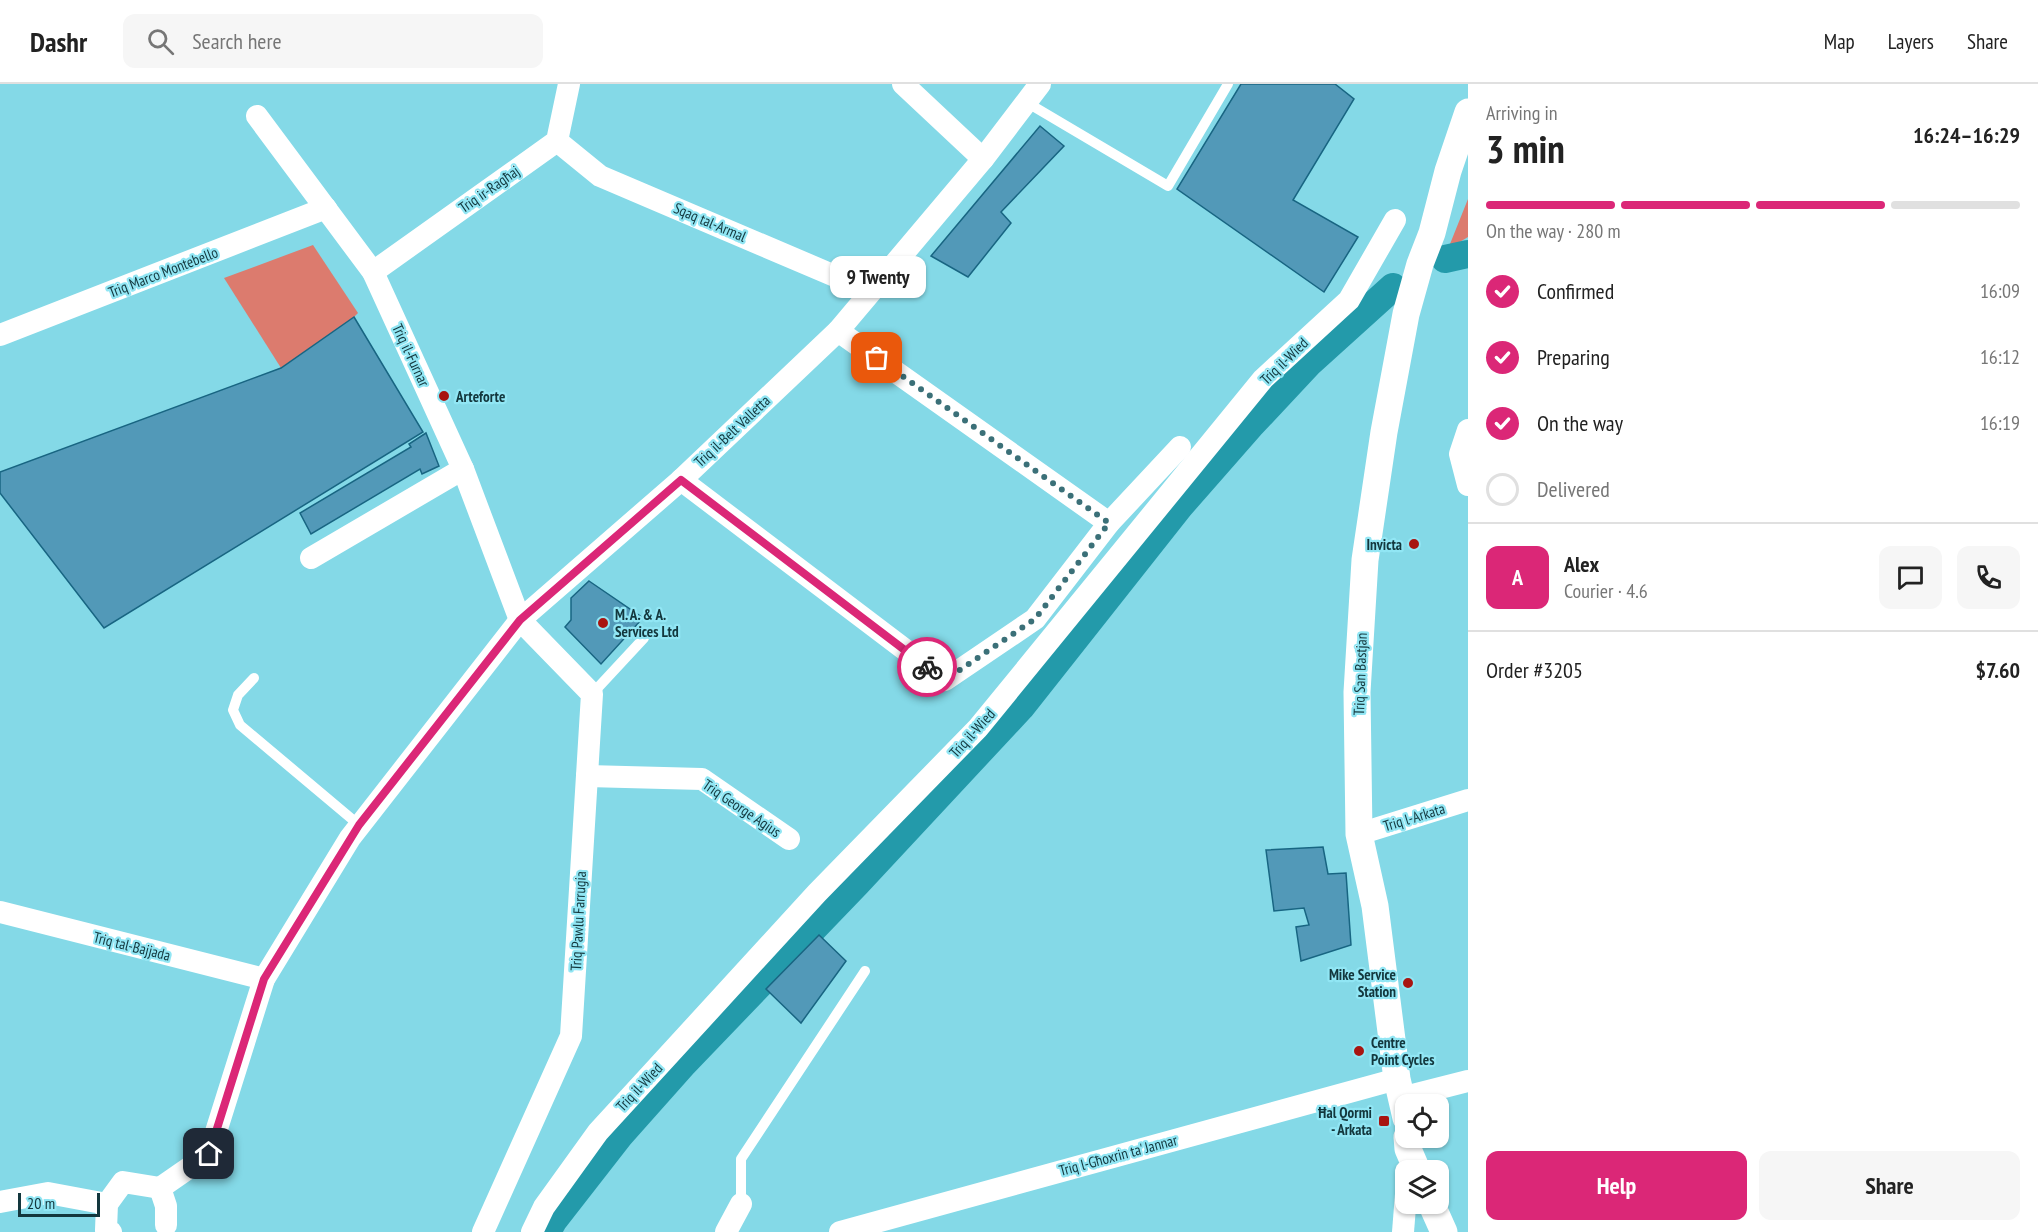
<!DOCTYPE html>
<html lang="en">
<head>
<meta charset="utf-8">
<style>
  body { margin:0; font-family:"PT Sans Narrow",sans-serif; background:#f6f6f6; color:#222; height:100vh; display:flex; flex-direction:column; font-size:22px; white-space:nowrap }
  * { box-sizing:border-box; margin:0 }
  p { font-size:20px; color:#767676 }
  .icon { flex:none; width:33px; height:33px; fill:none; stroke:currentColor; stroke-width:2; stroke-linecap:round; stroke-linejoin:round }
  .map { position:relative; flex:1; overflow:hidden }
  .drawer { display:flex; flex-direction:column; background:#fff; width:570px }
  .drawer>* { flex:none }
  .controls { position:absolute; left:1395px; top:1010px; display:grid; gap:12px }
  .controls a { display:grid; place-items:center; width:54px; height:54px; border-radius:12px; background:#fff; box-shadow:0 2px 4px #0004; font-size:30px }
  .scale { position:absolute; left:18px; bottom:15px; width:82px; box-sizing:border-box; padding-left:6px; border:3px solid #13373d; border-top:0; font-size:16px; line-height:21px; white-space:nowrap; color:#13373d; -webkit-text-stroke:4px #91e6f4; paint-order:stroke }
  .pin { position:absolute; display:grid; place-items:center; width:51px; height:51px; color:#fff; margin:-26px; border-radius:12px; box-shadow:0 3px 9px #0006 }
  .courier { position:absolute; display:grid; place-items:center; width:60px; height:60px; margin:-30px; border:4px solid #db2777; border-radius:50%; background:#fff; color:#222; box-shadow:0 2px 8px #0007 }
  .bubble { position:absolute; height:42px; border-radius:12px; background:#fff; box-shadow:0 2px 4px #0004; font-size:20px; font-weight:700; line-height:42px; text-align:center }
  .head em { font-style:normal; font-weight:700 }
  .head div { display:flex; flex-direction:column-reverse }
  .head { display:flex; align-items:center; justify-content:space-between; height:102px; padding:0 18px }
  h1 { font-size:39px; font-weight:700; line-height:45px }
  .bar { display:grid; grid-template-columns:repeat(4,1fr); gap:9px 6px; align-content:center; height:72px; padding:0 18px }
  .bar i { height:8px; border-radius:4px; background:#e0e0e0 }
  .bar .selected { background:#db2777 }
  .bar p { grid-column:span 4 }
  .line { display:flex; align-items:center; gap:15px; padding:0 18px; border-top:2px solid #e0e0e0 }
  .line div { flex:1 }
  .round { display:grid; place-items:center; flex:none; width:63px; height:63px; border-radius:12px; background:#f6f6f6 }
  ol { padding:0 18px; list-style:none }
  li { display:flex; align-items:center; gap:18px; height:66px }
  li p { margin-inline-start:auto }
  li .icon { padding:6px; border-radius:50%; background:#db2777; color:#fff; stroke-width:4 }
  li:last-child { color:#767676 }
  li i { width:33px; height:33px; border:3px solid #e0e0e0; border-radius:50% }
  .action { display:flex; gap:12px; margin-top:auto; padding:12px 18px }
  .action a { flex:1; height:69px; border-radius:12px; background:#db2777; color:#fff; font-size:24px; font-weight:700; line-height:69px; text-align:center }
  .action a+a { background:#f6f6f6; color:#222 }
  header { display:flex; align-items:center; gap:36px; box-sizing:border-box; height:84px; padding:0 30px; background:#fff; border-bottom:2px solid #e0e0e0 }
  header strong { font-size:28px }
  nav { display:flex; gap:33px; margin-inline-start:auto; font-size:21px }
  .search { width:420px; height:54px; background:#f6f6f6; display:flex; align-items:center; gap:15px; box-sizing:border-box; padding:0 21px; border-radius:12px; color:#767676; font-size:22px }
  main { display:flex; flex:1; min-height:0 }
  .map>svg:first-child { display:block }
  .green { fill:#dc7b6e }
  .lines { fill:none; stroke-linecap:round; stroke-linejoin:round }
  .canal { stroke:#239aaa; stroke-width:28 }
  .building { fill:#5299b8; stroke:#186582; stroke-width:1.5 }
  .service { stroke:#fff; stroke-width:10 }
  .minor { stroke:#fff; stroke-width:22 }
  .tertiary { stroke:#fff; stroke-width:27 }
  .done { stroke:#3b7078; stroke-width:6; stroke-dasharray:0 10.8 }
  .route { stroke:#db2777; stroke-width:8 }
  .poi-dot { fill:#a81511; stroke:#91e6f4; stroke-width:2 }
  .labels { text-anchor:middle; dominant-baseline:central; stroke-width:4.5; stroke-linejoin:round; paint-order:stroke }
  .street-label { font-size:15px; fill:#13373d; stroke:#91e6f4 }
  .poi-label { font-size:15px; font-weight:bold; fill:#13373d; stroke:#91e6f4; text-anchor:start }
</style>
</head>
<body>
<header>
<strong>Dashr</strong>
<div class="search"><svg class="icon" aria-label="search" viewBox="0 0 24 24"><circle cx="10" cy="10" r="6"/><path d="M15 15l6 6"/></svg>Search here</div>
<nav><a>Map</a><a>Layers</a><a>Share</a></nav>
</header>
<main>
<div class="map">
<svg width="1468" height="1148" viewBox="0 0 1468 1148">
  <rect width="100%" height="100%" fill="#84d9e7"/>
  <g class="green">
    <path d="M1468,115V153L1448,165Z"/>
    <path d="M313,161L358,229L354,233L281,284L224,194Z"/>
  </g>
  <g class="lines">
    <g class="canal">
      <path d="M1445,175L1468,170"/>
      <path d="M547,1148L553,1137L620,1051L684,979L857,799L1021,623L1179,423L1250,342L1310,278L1393,203"/>
    </g>
  </g>
  <g class="building">
    <path d="M1241,0H1335L1354,15L1293,116L1358,153L1324,208L1177,105Z"/>
    <path d="M1040,42L1064,62L1001,128L1011,139L968,193L931,172Z"/>
    <path d="M354,233L423,348L104,544L0,409V388L281,284Z"/>
    <path d="M426,349L439,382L422,390L420,385L311,450L300,429L411,363L409,360Z"/>
    <path d="M589,497L643,534L601,580L565,543L571,536V514Z"/>
    <path d="M1323,763L1328,790L1346,789L1351,861L1301,877L1296,843L1309,841L1304,824L1274,827L1266,766Z"/>
    <path d="M819,851L846,877L801,939L766,905Z"/>
  </g>
  <g class="lines">
    <g class="service">
      <path d="M1026,18L1168,102L1228,0"/>
      <path d="M254,594L238,611L233,626L240,641L359,741"/>
      <path d="M592,610L644,554"/>
      <path d="M741,1120V1075L865,887"/>
    </g>
    <g class="minor">
      <path d="M903,0L983,75"/>
      <path d="M257,32L373,188L463,385L520,536L592,610L571,952L483,1148"/>
      <path d="M557,57L600,92L870,207"/>
      <path d="M373,188L557,57L569,0"/>
      <path d="M838,247L1109,439"/>
      <path d="M0,251L326,124"/>
      <path d="M1468,346L1460,370L1468,401"/>
      <path d="M681,396L945,596L1035,535L1109,439L1180,363"/>
      <path d="M311,474L463,385"/>
      <path d="M587,692L702,695L789,755"/>
      <path d="M1359,750L1468,716"/>
      <path d="M0,828L264,895"/>
      <path d="M1401,1014L1468,997"/>
      <path d="M160,1104L166,1122V1141"/>
      <path d="M0,1118L48,1109L107,1120"/>
      <path d="M111,1148L106,1146L107,1120L123,1098L160,1104L209,1070L264,895L350,754L520,536L681,396L838,247L983,75L1040,0"/>
      <path d="M532,1148L544,1123L598,1048L817,809L978,644L1263,295L1349,216L1395,136"/>
      <path d="M726,1148L741,1120"/>
      <path d="M840,1148L1397,995"/>
      <path d="M1403,1148L1406,1110"/>
    </g>
    <g class="tertiary">
      <path d="M1406,1034L1397,995L1375,822L1359,750L1357,608L1365,476L1384,348L1406,230L1420,180L1432,149L1448,87L1468,28"/>
      <path d="M1407,1053L1408,1065L1417,1086"/>
      <path d="M1431,1119L1444,1148"/>
    </g>
  </g>
  <g class="lines">
    <path class="done" d="M877,274L1109,439L1035,535L945,596L927,583"/>
    <path class="route" d="M209,1070L264,895L359,741L520,536L681,396L927,583"/>
  </g>
  <g class="poi-dot">
    <circle cx="444" cy="312" r="6"/>
    <circle cx="1414" cy="460" r="6"/>
    <circle cx="603" cy="539" r="6"/>
    <circle cx="1408" cy="899" r="6"/>
    <circle cx="1359" cy="967" r="6"/>
    <rect x="1378" y="1031" width="12" height="12" rx="3"/>
  </g>
  <g class="labels">
    <g class="street-label">
      <text transform="translate(489 105) rotate(-35)">Triq ir-Ragħaj</text>
      <text transform="translate(710 138) rotate(23)">Sqaq tal-Armal</text>
      <text transform="translate(163 188) rotate(-21)">Triq Marco Montebello</text>
      <text transform="translate(411 271) rotate(65)">Triq il-Furnar</text>
      <text transform="translate(1284 277) rotate(-44)">Triq il-Wied</text>
      <text transform="translate(732 347) rotate(-43)">Triq il-Belt Valletta</text>
      <text transform="translate(1360 590) rotate(-88)">Triq San Bastjan</text>
      <text transform="translate(972 649) rotate(-48)">Triq il-Wied</text>
      <text transform="translate(742 724) rotate(34)">Triq George Agius</text>
      <text transform="translate(1414 733) rotate(-17)">Triq l-Arkata</text>
      <text transform="translate(578 837) rotate(-87)">Triq Pawlu Farrugia</text>
      <text transform="translate(132 862) rotate(14)">Triq tal-Bajjada</text>
      <text transform="translate(639 1003) rotate(-47)">Triq il-Wied</text>
      <text transform="translate(1118 1071) rotate(-15)">Triq l-Għoxrin ta' Jannar</text>
    </g>
    <g class="poi-label">
      <text x="456" y="312">Arteforte</text>
      <text x="1402" y="460" text-anchor="end">Invicta</text>
      <text x="615" y="530">M. A. &amp; A.<tspan x="615" dy="17">Services Ltd</tspan></text>
      <text x="1396" y="890" text-anchor="end">Mike Service<tspan x="1396" dy="17">Station</tspan></text>
      <text x="1371" y="958">Centre<tspan x="1371" dy="17">Point Cycles</tspan></text>
      <text x="1372" y="1028" text-anchor="end">Ħal Qormi<tspan x="1372" dy="17">- Arkata</tspan></text>
    </g>
  </g>
</svg>
<div class="controls">
<a><svg class="icon" aria-label="locate" viewBox="0 0 24 24"><circle cx="12" cy="12" r="6"/><path d="M12 2v4M12 18v4M2 12h4M18 12h4"/></svg></a>
<a><svg class="icon" aria-label="layers" viewBox="0 0 24 24"><path d="M12 4l9 5-9 5-9-5zM3 14l9 5 9-5"/></svg></a>
</div>
<div class="scale">20 m</div>
<div class="pin" style="left:877px;top:274px;background:#ea580c"><svg class="icon" aria-label="bag" viewBox="0 0 24 24"><path d="M5 8h14l-1 12H6zM9 8a3 3 0 0 1 6 0"/></svg></div>
<div class="pin" style="left:209px;top:1070px;background:#1f2937"><svg class="icon" aria-label="home" viewBox="0 0 24 24"><path d="M3 11l9-7 9 7M6 9v11h12V9"/></svg></div>
<div class="courier" style="left:927px;top:583px"><svg class="icon" aria-label="bike" viewBox="0 0 24 24"><circle cx="6" cy="16" r="4"/><circle cx="18" cy="16" r="4"/><path d="M6 16l4-8h5l3 8M10 8l3 8H6M13 5h3"/></svg></div>
<div class="bubble" style="left:830px;top:172px;width:96px">9 Twenty</div>
</div>
<section class="drawer">
<div class="head"><div><h1>3 min</h1><p>Arriving in</p></div><em>16:24–16:29</em></div>
<div class="bar"><i class="selected"></i><i class="selected"></i><i class="selected"></i><i></i><p>On the way · 280 m</p></div>
<ol>
<li><svg class="icon" aria-label="check" viewBox="0 0 24 24"><path d="M5 12l5 5 9-10"/></svg>Confirmed<p>16:09</p></li>
<li><svg class="icon" aria-label="check" viewBox="0 0 24 24"><path d="M5 12l5 5 9-10"/></svg>Preparing<p>16:12</p></li>
<li><svg class="icon" aria-label="check" viewBox="0 0 24 24"><path d="M5 12l5 5 9-10"/></svg>On the way<p>16:19</p></li>
<li><i></i>Delivered</li>
</ol>
<div class="line" style="height:108px"><b class="round" style="background:#db2777;color:#fff">A</b><div><b>Alex</b><p>Courier · 4.6</p></div><a class="round"><svg class="icon" aria-label="chat" viewBox="0 0 24 24"><path d="M4 5h16v11H9l-5 4z"/></svg></a><a class="round"><svg class="icon" aria-label="phone" viewBox="0 0 24 24"><path d="M5 4h4l2 5-3 2q2 4 5 5l2-3 5 2v4C11 20 4 13 5 4z"/></svg></a></div>
<div class="line" style="height:78px"><div>Order #3205</div><b>$7.60</b></div>
<div class="action"><a>Help</a><a>Share</a></div>
</section>
</main>
</body>
</html>
